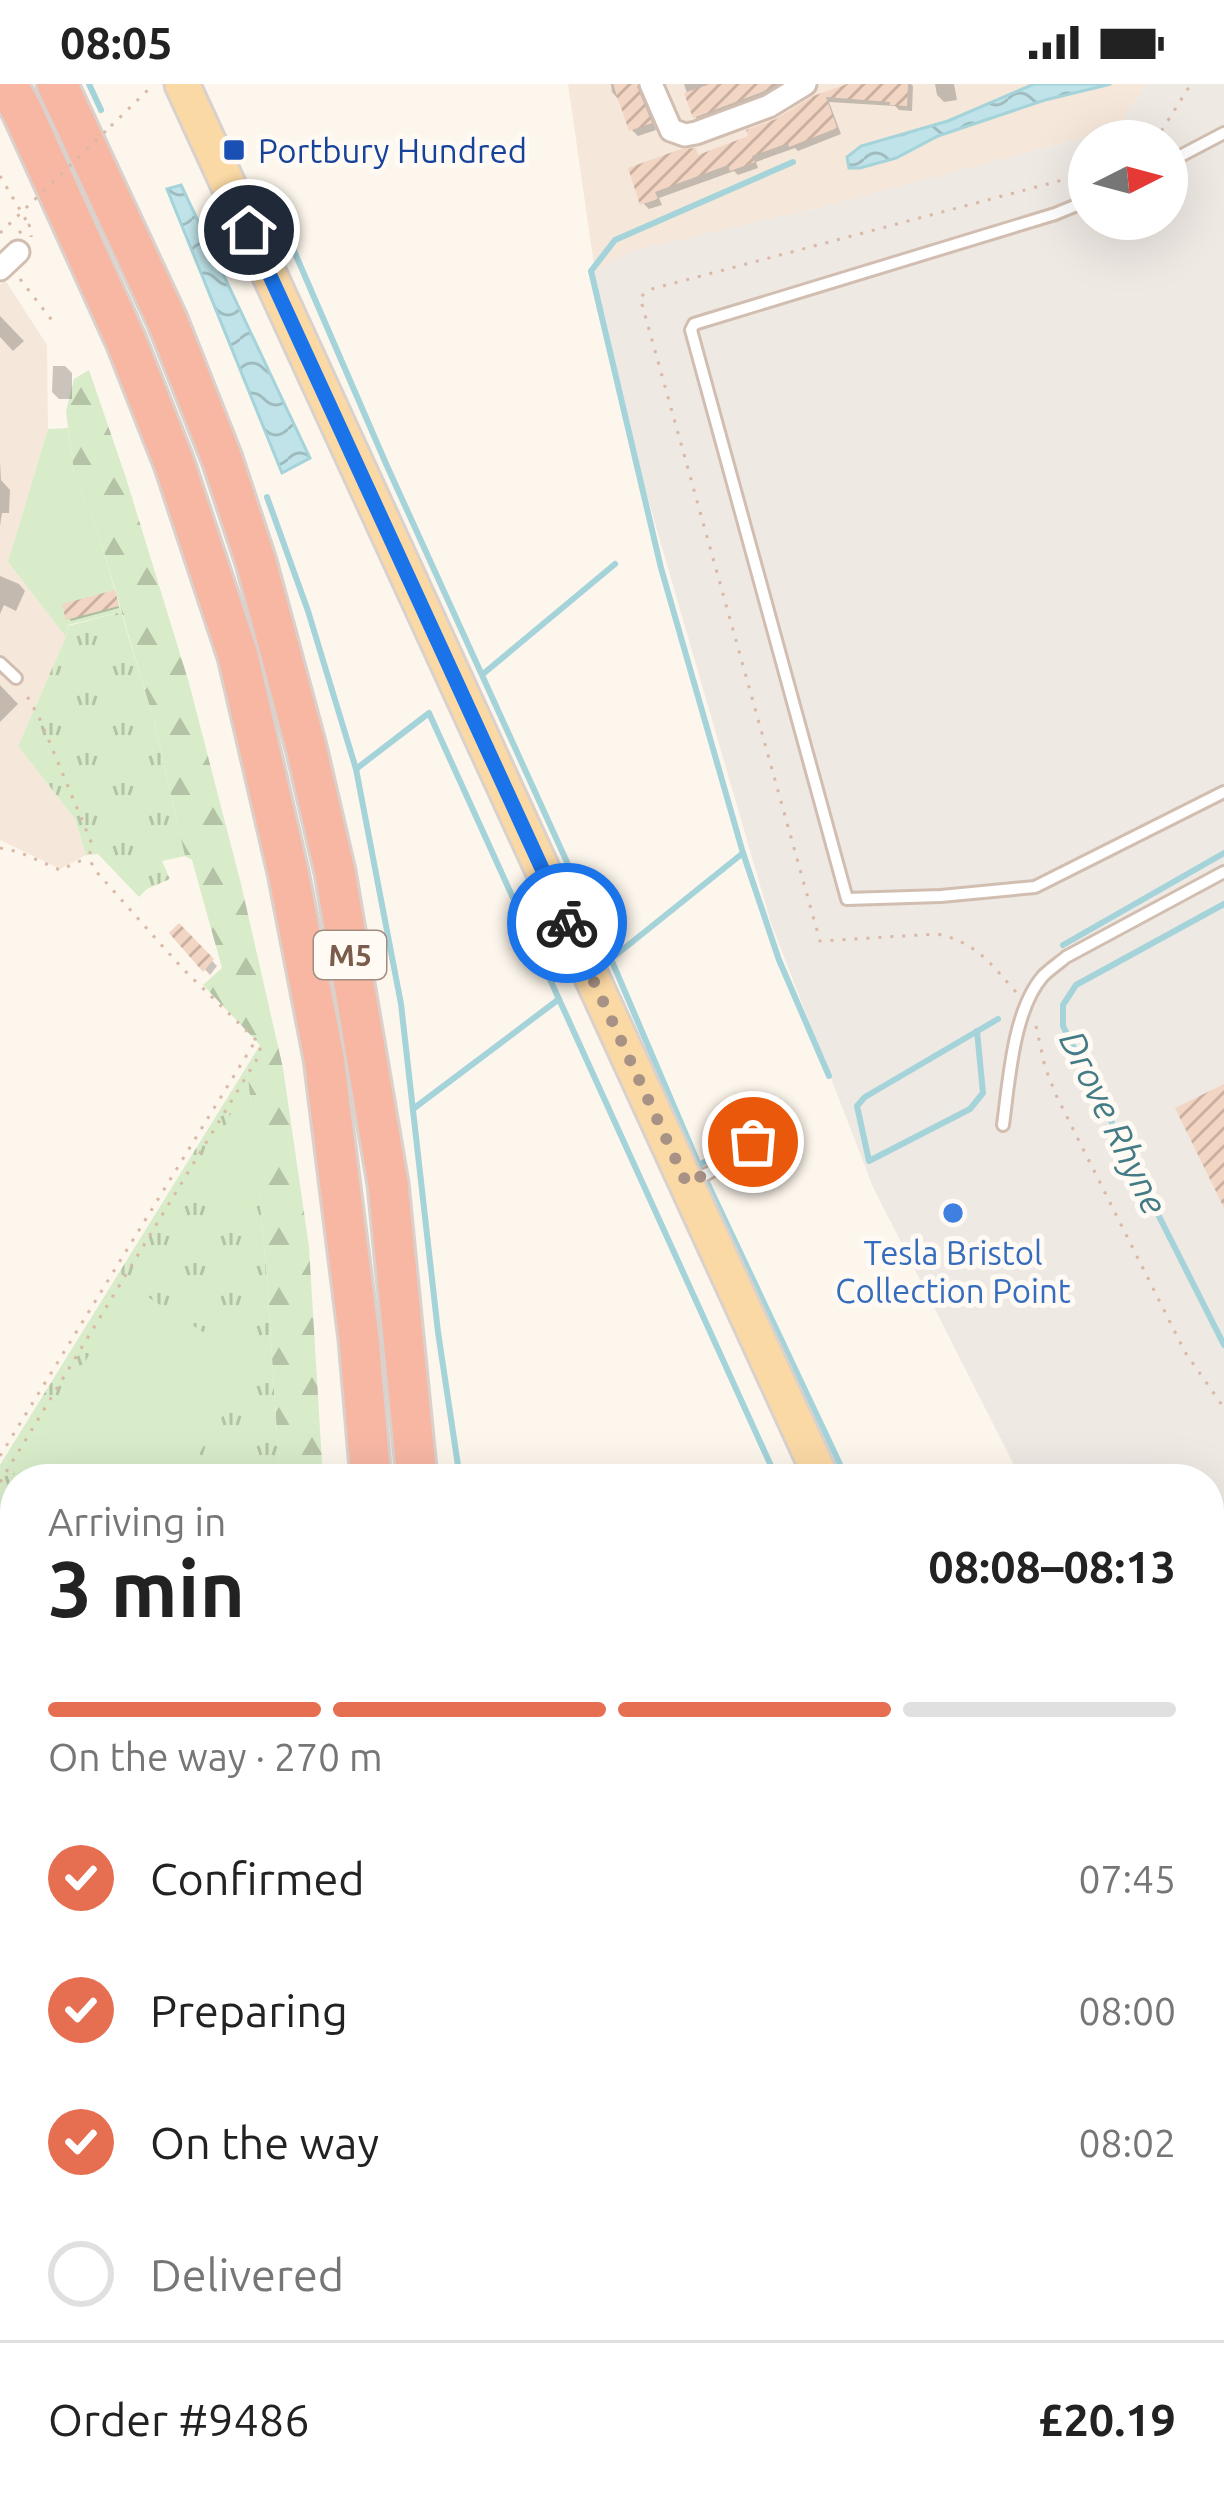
<!DOCTYPE html>
<html lang="en">
<head>
<meta charset="utf-8">
<style>
  body { margin:0; font-family:Ubuntu,sans-serif; background:#f6f6f6; color:#222; height:100vh; display:flex; flex-direction:column; font-size:45px; white-space:nowrap }
  * { box-sizing:border-box; margin:0 }
  p { font-size:39px; color:#767676 }
  .icon { flex:none; width:66px; height:66px; fill:none; stroke:currentColor; stroke-width:2; stroke-linecap:round; stroke-linejoin:round }
  .map { position:relative; flex:1; overflow:hidden }
  .sheet { position:absolute; left:0px; top:1380px; width:1224px; height:1056px; display:flex; flex-direction:column; background:#fff; border-radius:48px 48px 0 0; box-shadow:0 12px 48px #0002 }
  .sheet>* { flex:none }
  .needle { width:78px; rotate:84deg }
  .fabs { position:absolute; left:1068px; top:36px; display:grid; gap:24px }
  .fabs a { display:grid; place-items:center; width:120px; height:120px; border-radius:50%; background:#fff; box-shadow:0 12px 48px #0002; font-size:60px }
  .pin { position:absolute; display:grid; place-items:center; width:102px; height:102px; color:#fff; margin:-51px; border:6px solid #fff; border-radius:50%; box-shadow:0 3px 12px #0007 }
  .courier { position:absolute; display:grid; place-items:center; width:120px; height:120px; margin:-60px; border:9px solid #1a73e8; border-radius:50%; background:#fff; color:#222; box-shadow:0 3px 15px #0007 }
  .head em { font-style:normal; font-weight:600 }
  .head div { display:flex; flex-direction:column-reverse }
  .head { display:flex; align-items:center; justify-content:space-between; height:204px; padding:0 48px }
  h1 { font-size:78px; font-weight:600; line-height:90px }
  .bar { display:grid; grid-template-columns:repeat(4,1fr); gap:18px 12px; align-content:center; height:144px; padding:0 48px }
  .bar i { height:15px; border-radius:9px; background:#e0e0e0 }
  .bar .current { background:#e76f51 }
  .bar p { grid-column:span 4 }
  .line { display:flex; align-items:center; gap:30px; padding:0 48px; border-top:3px solid #e0e0e0 }
  .line div { flex:1 }
  ol { padding:0 48px; list-style:none }
  li { display:flex; align-items:center; gap:36px; height:132px }
  li p { margin-inline-start:auto }
  li .icon { padding:12px; border-radius:50%; background:#e76f51; color:#fff; stroke-width:4 }
  li:last-child { color:#767676 }
  li i { width:66px; height:66px; border:6px solid #e0e0e0; border-radius:50% }
  .status { display:flex; justify-content:space-between; align-items:center; height:84px; padding:0 60px; background:#fff; direction:ltr }
  .status svg { height:33px; fill:currentColor }
  .map>svg:first-child { display:block }
  .residential { fill:#f5e8da }
  .industrial { fill:#efe9e4; fill-rule:evenodd }
  .grass { fill:url(#grass-tufts) }
  .forest { fill:url(#forest-firs) }
  .cemetery { fill:url(#cemetery-stones) }
  .green { fill:#d8ecc9 }
  .water { fill:url(#water-waves); stroke:#a5d3da; stroke-width:3 }
  .shadow { fill:#0003 }
  .lines { fill:none; stroke-linecap:round; stroke-linejoin:round }
  .stream { stroke:#a5d3da; stroke-width:6 }
  .building { fill:url(#building-hatch) }
  .service-casing { stroke:#d1beb0; stroke-width:16 }
  .minor-casing { stroke:#d1beb0; stroke-width:27 }
  .primary-casing { stroke:#dad1cd; stroke-width:39 }
  .motorway-casing { stroke:#dad1cd; stroke-width:45 }
  .path { stroke:#d9b8a5; stroke-width:3; stroke-dasharray:3 9; stroke-linecap:butt }
  .service { stroke:#fff; stroke-width:10 }
  .minor { stroke:#fff; stroke-width:21 }
  .primary { stroke:#fbd9a5; stroke-width:33 }
  .motorway { stroke:#f7b7a3; stroke-width:39 }
  .path-bridge { stroke:#d9b8a5; stroke-width:3; stroke-dasharray:3 9; stroke-linecap:butt }
  .done { stroke:#a89285; stroke-width:12; stroke-dasharray:0 21.6 }
  .route { stroke:#1a73e8; stroke-width:15 }
  .transit-dot { fill:#1a4fb4; stroke:#fffaf3; stroke-width:4.5 }
  .shop-dot { fill:#3f7fe0; stroke:#fffaf3; stroke-width:4.5 }
  .labels { text-anchor:middle; dominant-baseline:central; stroke-width:10; stroke-linejoin:round; paint-order:stroke }
  .shield { fill:#fffaf3; stroke:#a28b7f; stroke-width:3 }
  .shield-label { font-size:30px; font-weight:bold; fill:#7a5c4d }
  .transit-label { font-size:33px; fill:#164399; stroke:#fffaf3; text-anchor:start }
  .shop-label { font-size:33px; fill:#366cbe; stroke:#fffaf3 }
  .water-label { font-size:36px; font-style:italic; fill:#437c86; stroke:#fffaf3 }
</style>
</head>
<body>
<div class="status"><b>08:05</b><svg viewBox="0 0 49 12"><path d="M0 12V9h3v3zM5 12V6h3v6zM10 12V3h3v9zM15 12V0h3v12zM26 1h20v11H26zM47 4h2v5h-2z"/></svg></div>
<div class="map">
<svg width="1224" height="2436" viewBox="0 0 1224 2436">
  <defs>
    <pattern id="grass-tufts" width="24" height="20" patternUnits="userSpaceOnUse" patternTransform="scale(3)"><rect width="24" height="20" fill="#d8ecc9"/><path d="M3 7l-1-3M5 7V3M7 7l1-3M15 17l-1-3M17 17v-4M19 17l1-3" fill="none" stroke="#b4c2a5"/></pattern>
    <pattern id="forest-firs" width="22" height="20" patternUnits="userSpaceOnUse" patternTransform="scale(3)"><rect width="22" height="20" fill="#d8ecc9"/><path d="M5 1l3.5 6h-7zM16 11l3.5 6h-7z" fill="#b4c2a5"/></pattern>
    <pattern id="cemetery-stones" width="16" height="16" patternUnits="userSpaceOnUse" patternTransform="scale(3)"><rect width="16" height="16" fill="#d8ecc9"/><path d="M2 7V4a2 2 0 0 1 4 0v3zM10 15v-3a2 2 0 0 1 4 0v3z" fill="#b4c2a5"/></pattern>
    <pattern id="water-waves" width="16" height="10" patternUnits="userSpaceOnUse" patternTransform="scale(3)"><rect width="16" height="10" fill="#bfe3e8"/><path d="M0 5q4-4 8 0t8 0" fill="none" stroke="#a0bbbe"/></pattern>
    <pattern id="building-hatch" width="6" height="6" patternUnits="userSpaceOnUse" patternTransform="scale(3)"><rect width="6" height="6" fill="#f3d5c3"/><path d="M-1 1l2-2M0 6l6-6M5 7l2-2" fill="none" stroke="#cab0a1"/></pattern>
  </defs>
  <rect width="100%" height="100%" fill="#fdf6ec"/>
  <g class="residential">
    <path d="M568,0H1147L1116,45L821,123L632,167L595,188Z"/>
    <path d="M5,196L47,261L48,345L8,478L66,553L18,662L75,735L86,771L60,785L0,756V201Z"/>
  </g>
  <path class="industrial" d="M1147,0H1224V1796L1209,1766V1395H1021L873,1103L771,839L639,384L604,228H597L590,189L632,167L821,123L1116,45ZM1089,57H1167V135H1089Z"/>
  <g class="grass">
    <path d="M121,528L153,633L185,772L162,777L170,795L147,805L139,813L98,770L86,771L75,735L18,662L66,553L68,542Z"/>
    <path d="M247,982L266,1182L280,1395H15V1626L0,1611V1381Z"/>
  </g>
  <g class="forest">
    <path d="M89,286L126,394L189,599L241,800L283,984L309,1163L323,1395H280L266,1182L247,982L260,961L203,901L222,884L192,776L185,772L154,637L98,448L74,391L66,327L74,295Z"/>
    <path d="M1209,2409L1224,2423V2436H1031L1039,2421H1209Z"/>
  </g>
  <path class="cemetery" d="M0,1611L15,1626V1825L0,1827Z"/>
  <g class="green">
    <path d="M68,344L74,391L98,448L121,528L68,541L66,553L8,478L48,345Z"/>
    <path d="M251,1020L260,1119L240,1124L205,1084L235,1021Z"/>
    <path d="M132,1203L255,1281L183,1395H15V1522L0,1512V1413Z"/>
  </g>
  <g class="water">
    <path d="M1034,0H1111L1045,16L938,52L896,74L860,84H849L847,73L861,62L948,37Z"/>
    <path d="M181,101L310,374L282,389L167,105Z"/>
  </g>
  <g class="shadow">
    <path d="M611,0L640,2L656,46L638,52L631,45L618,15L612,8Z"/>
    <path d="M684,0H792L769,14L702,39L695,33Z"/>
    <path d="M848,0H911L913,2L912,27L899,26L895,22L829,18L841,50L798,67L795,64L756,78L758,84L738,91L734,87L659,114L662,121L649,125L643,119L694,67L700,73L752,54Z"/>
    <path d="M935,0H954L957,16L944,18L937,11Z"/>
    <path d="M0,232L24,257L13,267L0,253Z"/>
    <path d="M53,282H65L72,289V315H59L52,308Z"/>
    <path d="M0,377L1,396L10,406L9,429H2L0,442Z"/>
    <path d="M0,492L19,500L25,507L16,527L4,521L0,530Z"/>
    <path d="M116,512L119,524L71,537L69,534Z"/>
    <path d="M0,601L18,620L0,638Z"/>
    <path d="M179,843L217,882L210,891L173,849Z"/>
    <path d="M15,1738V1796L14,1793L6,1796L0,1790V1766L3,1765L0,1743Z"/>
    <path d="M5,1835L15,1847V1877L0,1863V1839Z"/>
  </g>
  <g class="lines">
    <g class="stream">
      <path d="M89,0L101,26"/>
      <path d="M793,78L615,156L591,187L661,484L743,769L779,876L829,992"/>
      <path d="M285,146L387,382L611,875L699,1081L847,1395"/>
      <path d="M267,413L308,527L356,685L401,920L438,1248L460,1395"/>
      <path d="M483,590L615,480"/>
      <path d="M356,685L429,629L777,1395"/>
      <path d="M1224,820L1076,901L1063,921V942L1224,1261"/>
      <path d="M1063,861L1224,769"/>
      <path d="M611,875L743,769"/>
      <path d="M977,947L983,1009L970,1025L869,1077L857,1022L865,1013L998,935"/>
      <path d="M413,1025L559,915"/>
      <path d="M699,1081L782,1033"/>
      <path d="M1209,1904L1224,1933"/>
      <path d="M1209,2247L1224,2227"/>
      <path d="M1209,2409L1224,2423"/>
      <path d="M1031,2436L1039,2421"/>
    </g>
  </g>
  <g class="building">
    <path d="M613,0H636L652,39L629,47Z"/>
    <path d="M710,0H775V1L762,8L693,34L684,9Z"/>
    <path d="M847,0H908L907,22L890,21V18L826,13L837,44L789,63L788,59L752,72L755,78L730,87L728,81L655,108L658,115L640,121L628,84L681,65L696,64L698,71L748,52L746,46L776,35L813,12Z"/>
    <path d="M115,506L119,522L66,536L62,520Z"/>
    <path d="M179,839L214,875L203,888L169,849Z"/>
    <path d="M1224,1000V1124L1175,1024Z"/>
  </g>
  <g class="lines">
    <defs>
      <g id="service">
        <path d="M1167,79L1224,49"/>
        <path d="M1089,116L1055,130L694,240L691,246L847,815L941,812L1035,803L1224,708"/>
        <path d="M0,579L16,594"/>
        <path d="M1003,1041C1009,997 1013,926 1043,892C1050,885 1059,879 1066,873L1224,788"/>
        <path d="M693,1097L716,1085L753,1058L752,1041L739,1017"/>
      </g>
      <g id="minor">
        <path d="M651,0L671,46L685,51L696,49L769,22L805,0"/>
        <path d="M0,185L18,168"/>
        <path d="M0,1884L15,1904"/>
        <path d="M0,1938L15,1920"/>
      </g>
      <g id="primary">
        <path d="M182,0L822,1395"/>
        <path d="M899,2436L919,2421"/>
        <path d="M957,2436L969,2421"/>
      </g>
      <g id="motorway">
        <path d="M7,0L22,27L126,257L174,379L238,572L288,788L324,974L359,1255L371,1395"/>
        <path d="M57,0L167,236L222,375L256,478L306,663L335,788L388,1100L417,1395"/>
        <path d="M437,2421L439,2436"/>
        <path d="M521,2421L525,2436"/>
        <path d="M574,2421L578,2436"/>
        <path d="M666,2421L674,2436"/>
      </g>
    </defs>
    <use href="#service" class="service-casing"/>
    <use href="#minor" class="minor-casing"/>
    <use href="#primary" class="primary-casing"/>
    <use href="#motorway" class="motorway-casing"/>
    <g class="path">
      <path d="M111,42L154,0"/>
      <path d="M1155,57L1191,0"/>
      <path d="M0,92L29,141"/>
      <path d="M19,149L29,141L32,148L31,153"/>
      <path d="M20,195L54,239"/>
      <path d="M0,764L19,768L60,786L87,774"/>
      <path d="M1016,908C991,880 976,858 937,850L820,857L640,213L652,205L1089,89"/>
      <path d="M1036,942L1045,983L1056,1011L1185,1268L1224,1324"/>
      <path d="M0,1372L256,956"/>
      <path d="M0,1398L260,970V961L256,956L182,884L94,785L89,773L92,760L39,633L24,607"/>
      <path d="M207,2421L211,2436"/>
    </g>
    <use href="#service" class="service"/>
    <use href="#minor" class="minor"/>
    <use href="#primary" class="primary"/>
    <use href="#motorway" class="motorway"/>
    <path class="path-bridge" d="M0,149L111,42"/>
  </g>
  <g class="lines">
    <path class="done" d="M567,839L687,1100L716,1084L753,1058"/>
    <path class="route" d="M249,146L567,839"/>
  </g>
  <rect class="transit-dot" x="222" y="54" width="24" height="24" rx="6"/>
  <circle class="shop-dot" cx="953" cy="1129" r="12"/>
  <g class="labels">
    <rect class="shield" x="314" y="847" width="72" height="48" rx="9"/>
    <g class="shield-label">
      <text x="350" y="871">M5</text>
    </g>
    <g class="transit-label">
      <text x="258" y="66">Portbury Hundred</text>
    </g>
    <g class="shop-label">
      <text x="953" y="1168">Tesla Bristol<tspan x="953" dy="38">Collection Point</tspan></text>
    </g>
    <g class="water-label">
      <text transform="translate(1114 1038) rotate(64)">Drove Rhyne</text>
    </g>
  </g>
</svg>
<div class="fabs">
<a><svg class="needle" viewBox="-14 -14 28 28"><path d="M0-13l5 13h-10z" fill="#e53935"/><path d="M0 13l5-13h-10z" fill="#767676"/></svg></a>
</div>
<div class="pin" style="left:753px;top:1058px;background:#ea580c"><svg class="icon" aria-label="bag" viewBox="0 0 24 24"><path d="M5 8h14l-1 12H6zM9 8a3 3 0 0 1 6 0"/></svg></div>
<div class="pin" style="left:249px;top:146px;background:#1f2937"><svg class="icon" aria-label="home" viewBox="0 0 24 24"><path d="M3 11l9-7 9 7M6 9v11h12V9"/></svg></div>
<div class="courier" style="left:567px;top:839px"><svg class="icon" aria-label="bike" viewBox="0 0 24 24"><circle cx="6" cy="16" r="4"/><circle cx="18" cy="16" r="4"/><path d="M6 16l4-8h5l3 8M10 8l3 8H6M13 5h3"/></svg></div>
<section class="sheet">
<div class="head"><div><h1>3 min</h1><p>Arriving in</p></div><em>08:08–08:13</em></div>
<div class="bar"><i class="current"></i><i class="current"></i><i class="current"></i><i></i><p>On the way · 270 m</p></div>
<ol>
<li><svg class="icon" aria-label="check" viewBox="0 0 24 24"><path d="M5 12l5 5 9-10"/></svg>Confirmed<p>07:45</p></li>
<li><svg class="icon" aria-label="check" viewBox="0 0 24 24"><path d="M5 12l5 5 9-10"/></svg>Preparing<p>08:00</p></li>
<li><svg class="icon" aria-label="check" viewBox="0 0 24 24"><path d="M5 12l5 5 9-10"/></svg>On the way<p>08:02</p></li>
<li><i></i>Delivered</li>
</ol>
<div class="line" style="height:156px"><div>Order #9486</div><b>£20.19</b></div>
</section>
</div>
</body>
</html>
